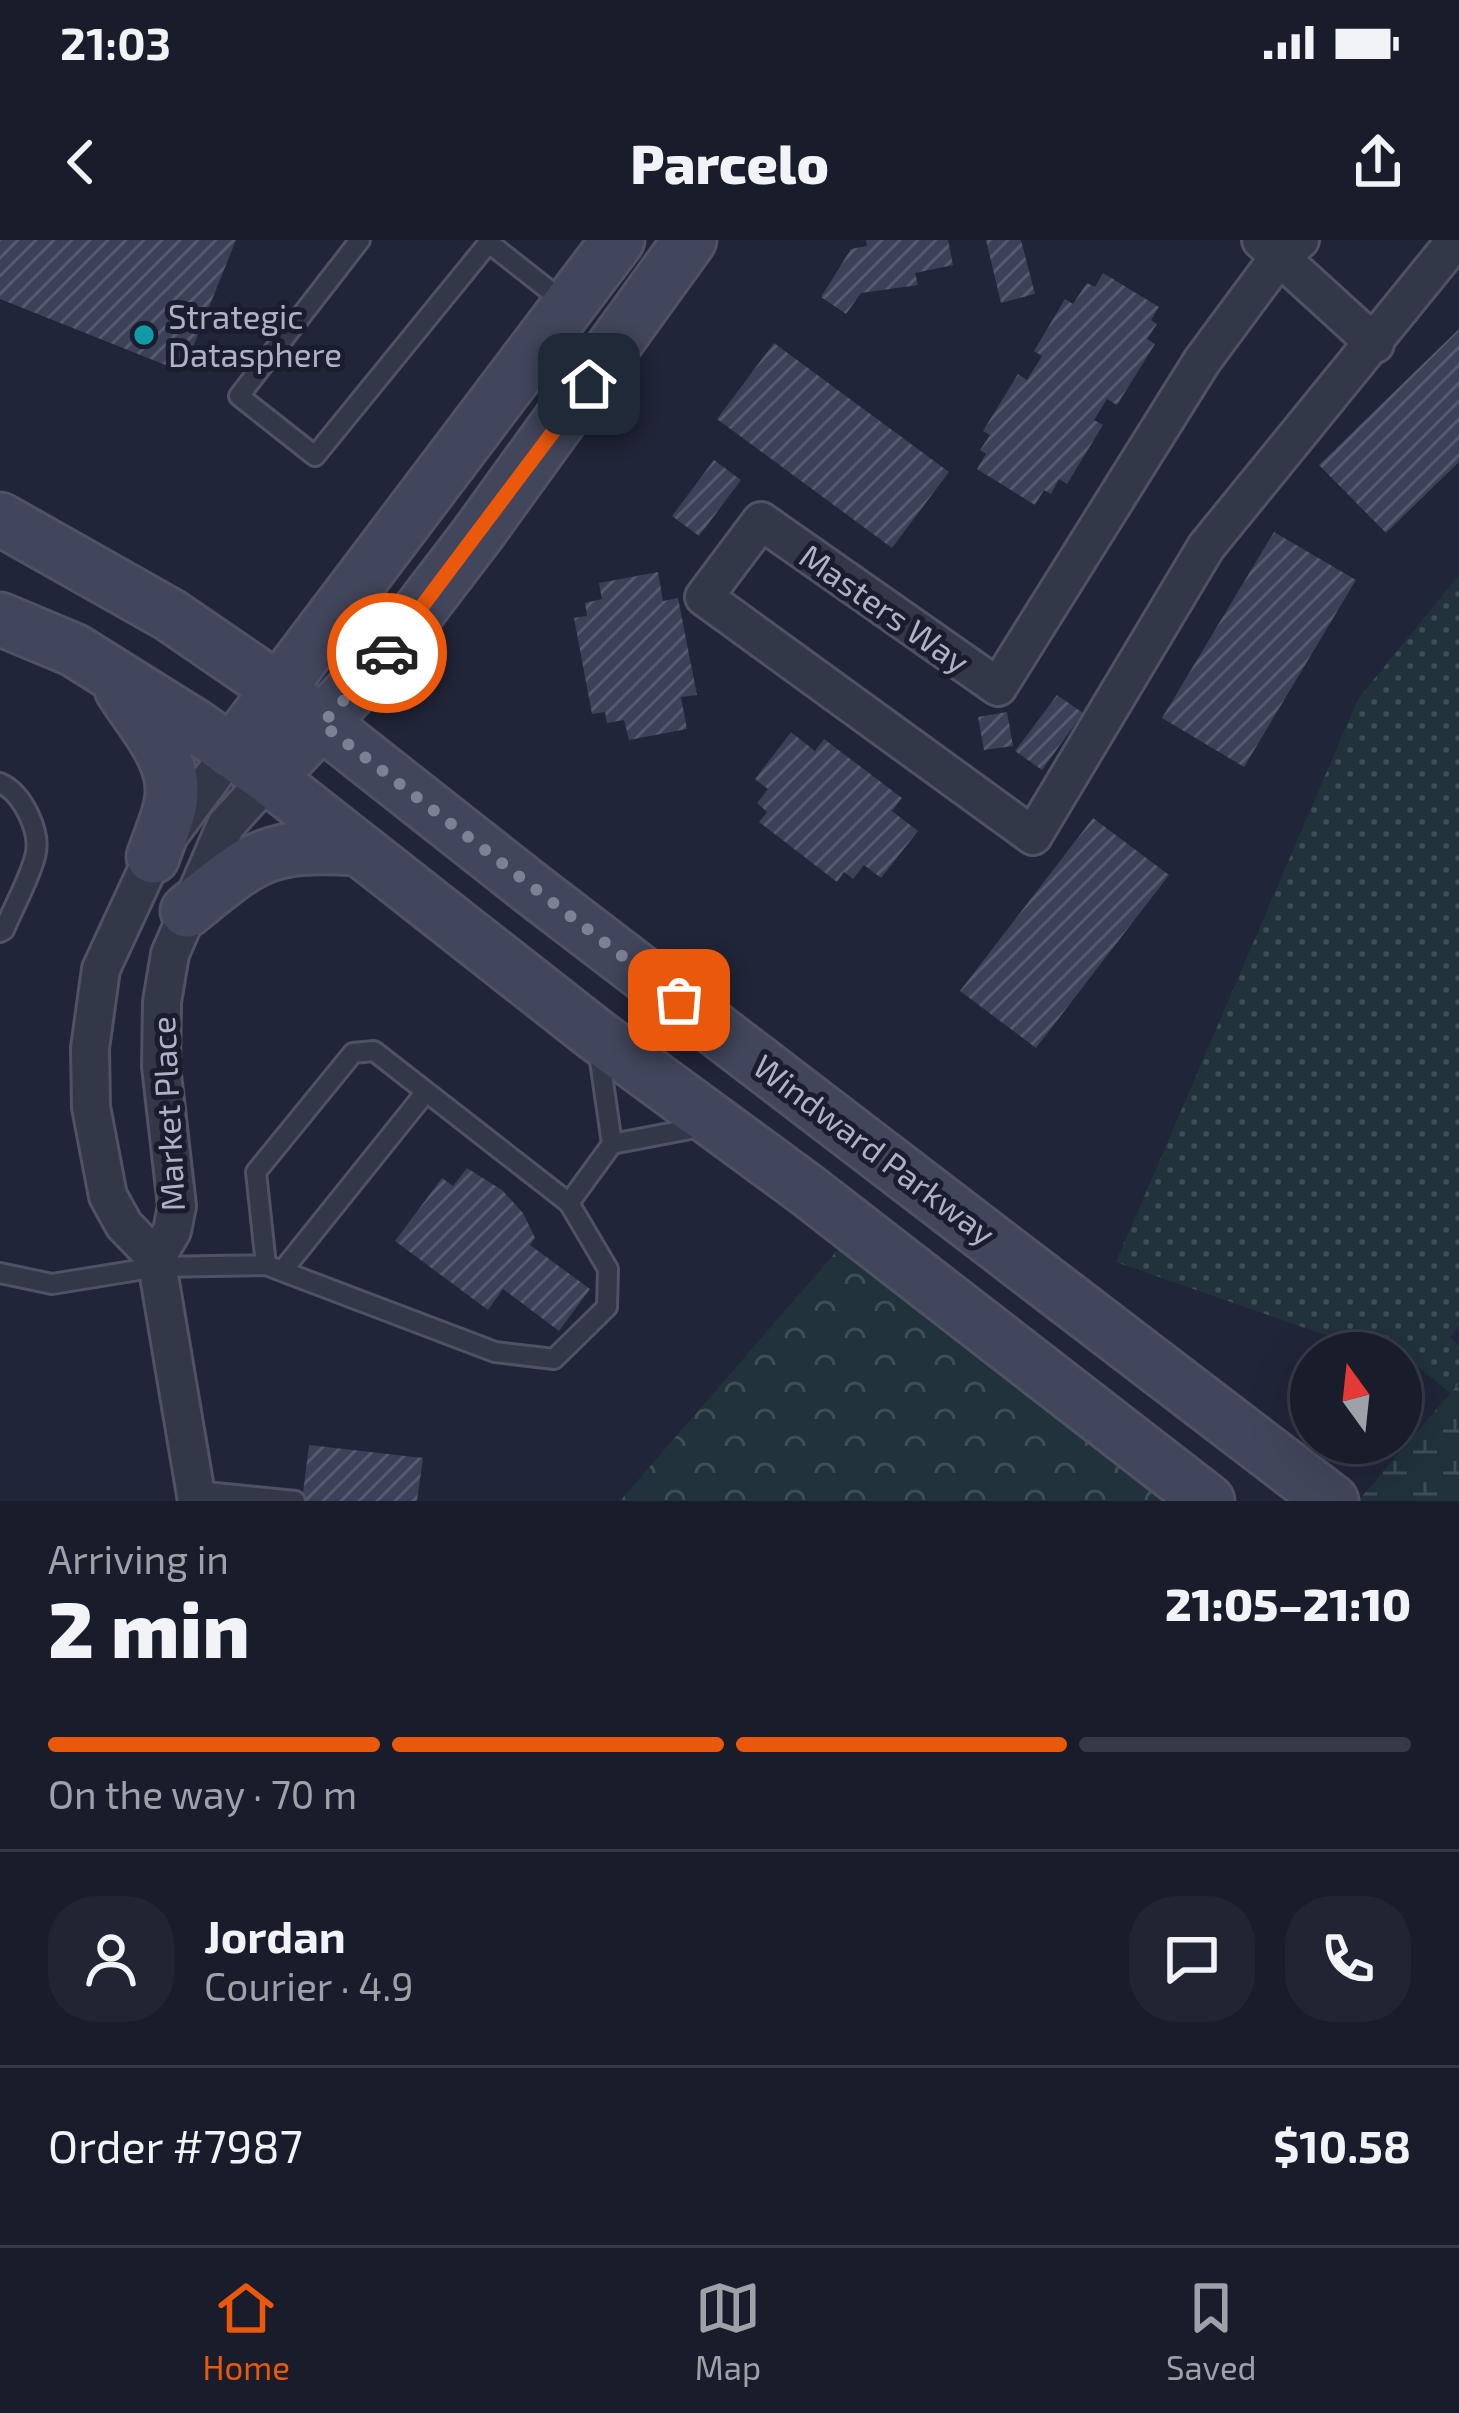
<!DOCTYPE html>
<html lang="en">
<head>
<meta charset="utf-8">
<style>
  body { margin:0; font-family:"Exo 2",sans-serif; background:#212533; color:#f1f3f6; height:100vh; display:flex; flex-direction:column; font-size:45px; white-space:nowrap }
  * { box-sizing:border-box; margin:0 }
  p { font-size:39px; color:#9fa1a9 }
  .icon { flex:none; width:66px; height:66px; fill:none; stroke:currentColor; stroke-width:2; stroke-linecap:round; stroke-linejoin:round }
  .map { position:relative; height:1261px; overflow:hidden }
  .panel { display:flex; flex-direction:column; background:#181c2b; flex:1 }
  .panel>* { flex:none }
  .needle { width:78px; rotate:345deg }
  .tools { position:absolute; left:1290px; top:1092px; display:grid; gap:24px }
  .tools a { display:grid; place-items:center; width:132px; height:132px; border-radius:50%; background:#181c2b; box-shadow:0 12px 48px #0002,0 0 0 3px #363a47; font-size:60px }
  .pin { position:absolute; display:grid; place-items:center; width:102px; height:102px; color:#fff; margin:-51px; border-radius:24px; box-shadow:0 6px 18px #0006 }
  .courier { position:absolute; display:grid; place-items:center; width:120px; height:120px; margin:-60px; border:9px solid #ea580c; border-radius:50%; background:#fff; color:#222; box-shadow:0 3px 15px #0007 }
  .headline em { font-style:normal; font-weight:800 }
  .headline div { display:flex; flex-direction:column-reverse }
  .headline { display:flex; align-items:center; justify-content:space-between; height:204px; padding:0 48px }
  h1 { font-size:78px; font-weight:800; line-height:90px }
  .bar { display:grid; grid-template-columns:repeat(4,1fr); gap:18px 12px; align-content:center; height:144px; padding:0 48px }
  .bar i { height:15px; border-radius:9px; background:#363a47 }
  .bar .current { background:#ea580c }
  .bar p { grid-column:span 4 }
  .line { display:flex; align-items:center; gap:30px; padding:0 48px; border-top:3px solid #363a47 }
  .line div { flex:1 }
  .round { display:grid; place-items:center; flex:none; width:126px; height:126px; border-radius:48px; background:#212533 }
  .status { display:flex; justify-content:space-between; align-items:center; height:84px; padding:0 60px; background:#181c2b; direction:ltr }
  .status svg { height:33px; fill:currentColor }
  header { display:flex; justify-content:space-between; align-items:center; height:156px; padding:0 48px; background:#181c2b; font-size:54px; font-weight:800 }
  .dock { display:flex; justify-content:space-around; align-items:center; height:168px; border-top:3px solid #363a47; background:#181c2b; font-size:33px; color:#9fa1a9 }
  .dock a { display:grid; justify-items:center; gap:6px }
  .dock .current { color:#ea580c }
  .map>svg:first-child { display:block }
  .grass { fill:url(#grass-dots) }
  .forest { fill:url(#forest-crowns) }
  .wetland { fill:url(#wetland-marsh) }
  .building { fill:url(#building-hatch) }
  .lines { fill:none; stroke-linecap:round; stroke-linejoin:round }
  .lane-casing { stroke:#4e5264; stroke-width:24 }
  .street-casing { stroke:#4e5264; stroke-width:42 }
  .secondary-casing { stroke:#4e5264; stroke-width:57 }
  .lane { stroke:#333849; stroke-width:18 }
  .street { stroke:#333849; stroke-width:36 }
  .secondary { stroke:#41465c; stroke-width:51 }
  .done { stroke:#7c8195; stroke-width:12; stroke-dasharray:0 21.6 }
  .route { stroke:#ea580c; stroke-width:15 }
  .culture-dot { fill:#0f9aa8; stroke:#191d2e; stroke-width:4.5 }
  .labels { text-anchor:middle; dominant-baseline:central; stroke-width:10; stroke-linejoin:round; paint-order:stroke }
  .poi-label { font-size:33px; fill:#adb2c6; stroke:#191d2e; text-anchor:start }
  .street-label { font-size:33px; fill:#adb2c6; stroke:#191d2e }
</style>
</head>
<body>
<div class="status"><b>21:03</b><svg viewBox="0 0 49 12"><path d="M0 12V9h3v3zM5 12V6h3v6zM10 12V3h3v9zM15 12V0h3v12zM26 1h20v11H26zM47 4h2v5h-2z"/></svg></div>
<header><svg class="icon" aria-label="back" viewBox="0 0 24 24"><path d="M15 5l-7 7 7 7"/></svg>Parcelo<svg class="icon" aria-label="share" viewBox="0 0 24 24"><path d="M12 15V3M7 8l5-5 5 5M5 13v7h14v-7"/></svg></header>
<div class="map">
<svg width="1459" height="1261" viewBox="0 0 1459 1261">
  <defs>
    <pattern id="grass-dots" width="8" height="8" patternUnits="userSpaceOnUse" patternTransform="scale(3)"><rect width="8" height="8" fill="#21323a"/><path d="M2 2h.1M6 6h.1" fill="none" stroke="#3f4d55" stroke-width="1.8" stroke-linecap="round"/></pattern>
    <pattern id="forest-crowns" width="20" height="18" patternUnits="userSpaceOnUse" patternTransform="scale(3)"><rect width="20" height="18" fill="#21323a"/><path d="M2 6a3 3 0 1 1 6 0M12 15a3 3 0 1 1 6 0" fill="none" stroke="#3f4d55"/></pattern>
    <pattern id="wetland-marsh" width="20" height="14" patternUnits="userSpaceOnUse" patternTransform="scale(3)"><rect width="20" height="14" fill="#21323a"/><path d="M1 5h8M5 5V1M11 12h8M15 12V8" fill="none" stroke="#3f4d55"/></pattern>
    <pattern id="building-hatch" width="6" height="6" patternUnits="userSpaceOnUse" patternTransform="scale(3)"><rect width="6" height="6" fill="#3b4159"/><path d="M-1 1l2-2M0 6l6-6M5 7l2-2" fill="none" stroke="#555a6f"/></pattern>
  </defs>
  <rect width="100%" height="100%" fill="#202539"/>
  <path class="grass" d="M1459,335V1087L1450,1097L1459,1105V1161L1420,1128L1401,1121V1113H1377L1116,1022L1358,459Z"/>
  <path class="forest" d="M854,991L1190,1261H620Z"/>
  <path class="wetland" d="M1459,1143V1261H1358Z"/>
  <g class="building">
    <path d="M0,0H236L183,132L0,59Z"/>
    <path d="M866,0H948L953,25L915,33L918,45L861,53L846,74L821,57L851,9L867,6Z"/>
    <path d="M986,0H1021L1035,54L1001,63Z"/>
    <path d="M1103,33L1159,67L1151,80L1157,84L1147,99L1155,104L1117,165L1107,159L1094,180L1103,185L1067,244L1059,239L1051,254L1044,250L1035,265L977,229L986,214L980,210L990,195L983,191L1018,134L1027,140L1042,116L1034,111L1065,59L1073,64L1087,43L1095,47Z"/>
    <path d="M1459,89V222L1386,293L1319,225Z"/>
    <path d="M774,103L949,232L892,308L717,179Z"/>
    <path d="M714,220L741,240L699,296L672,276Z"/>
    <path d="M1274,292L1356,340L1244,527L1162,478Z"/>
    <path d="M658,332L663,361L678,358L697,455L681,457L687,489L629,500L624,480L607,483L605,472L592,474L574,378L587,376L585,363L602,359L599,343Z"/>
    <path d="M1057,455L1083,473L1042,530L1015,511Z"/>
    <path d="M1007,472L1013,506L984,510L978,477Z"/>
    <path d="M791,492L815,511L824,499L902,558L892,571L918,591L881,638L864,625L853,639L844,632L837,642L759,582L767,572L757,563L768,549L755,539Z"/>
    <path d="M1093,578L1169,635L1036,808L960,751Z"/>
    <path d="M467,928L502,950L523,973L535,998L530,1005L590,1049L559,1091L503,1049L488,1070L395,1001L442,938L453,946Z"/>
    <path d="M309,1205L423,1218L417,1261H302Z"/>
  </g>
  <g class="lines">
    <defs>
      <g id="lane">
        <path d="M360,0L239,156L315,216L491,0"/>
        <path d="M489,3L564,62"/>
        <path d="M0,543C23,553 42,593 35,617C28,642 14,666 4,690L0,692"/>
        <path d="M598,807L612,904"/>
        <path d="M569,963L612,904L706,886"/>
        <path d="M283,1030L426,852"/>
        <path d="M0,1033L52,1044L157,1027L266,1025L495,1112L554,1119L607,1067L608,1029L569,963L374,811L353,813L256,932L266,1025"/>
        <path d="M196,1251L295,1261"/>
      </g>
      <g id="street">
        <path d="M1261,0L1375,104"/>
        <path d="M1300,0L1279,17L1202,121L998,447L761,281L704,357L1033,596L1206,307L1456,0"/>
        <path d="M156,1018L172,991L177,966L161,826L162,762L170,714L226,585L269,538"/>
        <path d="M197,1261L156,1018L124,985L108,956L91,867L90,808L101,729L153,617L231,512"/>
      </g>
      <g id="secondary">
        <path d="M0,279L170,375L281,451L532,649L1332,1261"/>
        <path d="M0,379L74,410L197,487L269,538L596,795L807,950L1208,1261"/>
        <path d="M121,449C141,482 179,520 171,562C168,580 159,599 153,617"/>
        <path d="M231,512L618,0"/>
        <path d="M269,538L386,414L477,295L690,0"/>
        <path d="M187,671C255,615 268,603 358,609"/>
      </g>
    </defs>
    <use href="#lane" class="lane-casing"/>
    <use href="#street" class="street-casing"/>
    <use href="#secondary" class="secondary-casing"/>
    <use href="#lane" class="lane"/>
    <use href="#street" class="street"/>
    <use href="#secondary" class="secondary"/>
  </g>
  <g class="lines">
    <path class="done" d="M387,413L322,484L679,760"/>
    <path class="route" d="M387,413L589,144"/>
  </g>
  <circle class="culture-dot" cx="144" cy="95" r="12"/>
  <g class="labels">
    <g class="poi-label">
      <text x="168" y="76">Strategic<tspan x="168" dy="38">Datasphere</tspan></text>
    </g>
    <g class="street-label">
      <text transform="translate(885 368) rotate(35)">Masters Way</text>
      <text transform="translate(167 874) rotate(-93)">Market Place</text>
      <text transform="translate(875 909) rotate(37)">Windward Parkway</text>
    </g>
  </g>
</svg>
<div class="tools">
<a><svg class="needle" viewBox="-14 -14 28 28"><path d="M0-13l5 13h-10z" fill="#e53935"/><path d="M0 13l5-13h-10z" fill="#9fa1a9"/></svg></a>
</div>
<div class="pin" style="left:679px;top:760px;background:#ea580c"><svg class="icon" aria-label="bag" viewBox="0 0 24 24"><path d="M5 8h14l-1 12H6zM9 8a3 3 0 0 1 6 0"/></svg></div>
<div class="pin" style="left:589px;top:144px;background:#1f2937"><svg class="icon" aria-label="home" viewBox="0 0 24 24"><path d="M3 11l9-7 9 7M6 9v11h12V9"/></svg></div>
<div class="courier" style="left:387px;top:413px"><svg class="icon" aria-label="car" viewBox="0 0 24 24"><path d="M5 17H2v-5l4-1 3-4h7l3 4 3 1v5h-3M9 17h6M6 11h13"/><circle cx="7" cy="17" r="2"/><circle cx="17" cy="17" r="2"/></svg></div>
</div>
<section class="panel">
<div class="headline"><div><h1>2 min</h1><p>Arriving in</p></div><em>21:05–21:10</em></div>
<div class="bar"><i class="current"></i><i class="current"></i><i class="current"></i><i></i><p>On the way · 70 m</p></div>
<div class="line" style="height:216px"><a class="round"><svg class="icon" aria-label="person" viewBox="0 0 24 24"><circle cx="12" cy="8" r="4"/><path d="M4 21q1-7 8-7t8 7"/></svg></a><div><b>Jordan</b><p>Courier · 4.9</p></div><a class="round"><svg class="icon" aria-label="chat" viewBox="0 0 24 24"><path d="M4 5h16v11H9l-5 4z"/></svg></a><a class="round"><svg class="icon" aria-label="phone" viewBox="0 0 24 24"><path d="M5 4h4l2 5-3 2q2 4 5 5l2-3 5 2v4C11 20 4 13 5 4z"/></svg></a></div>
<div class="line" style="height:156px"><div>Order #7987</div><b>$10.58</b></div>
</section>
<nav class="dock">
<a class="current"><svg class="icon" aria-label="home" viewBox="0 0 24 24"><path d="M3 11l9-7 9 7M6 9v11h12V9"/></svg>Home</a>
<a><svg class="icon" aria-label="map" viewBox="0 0 24 24"><path d="M3 6l6-2 6 2 6-2v14l-6 2-6-2-6 2zM9 4v14M15 6v14"/></svg>Map</a>
<a><svg class="icon" aria-label="saved" viewBox="0 0 24 24"><path d="M7 4h10v16l-5-4-5 4z"/></svg>Saved</a>
</nav>
</body>
</html>
